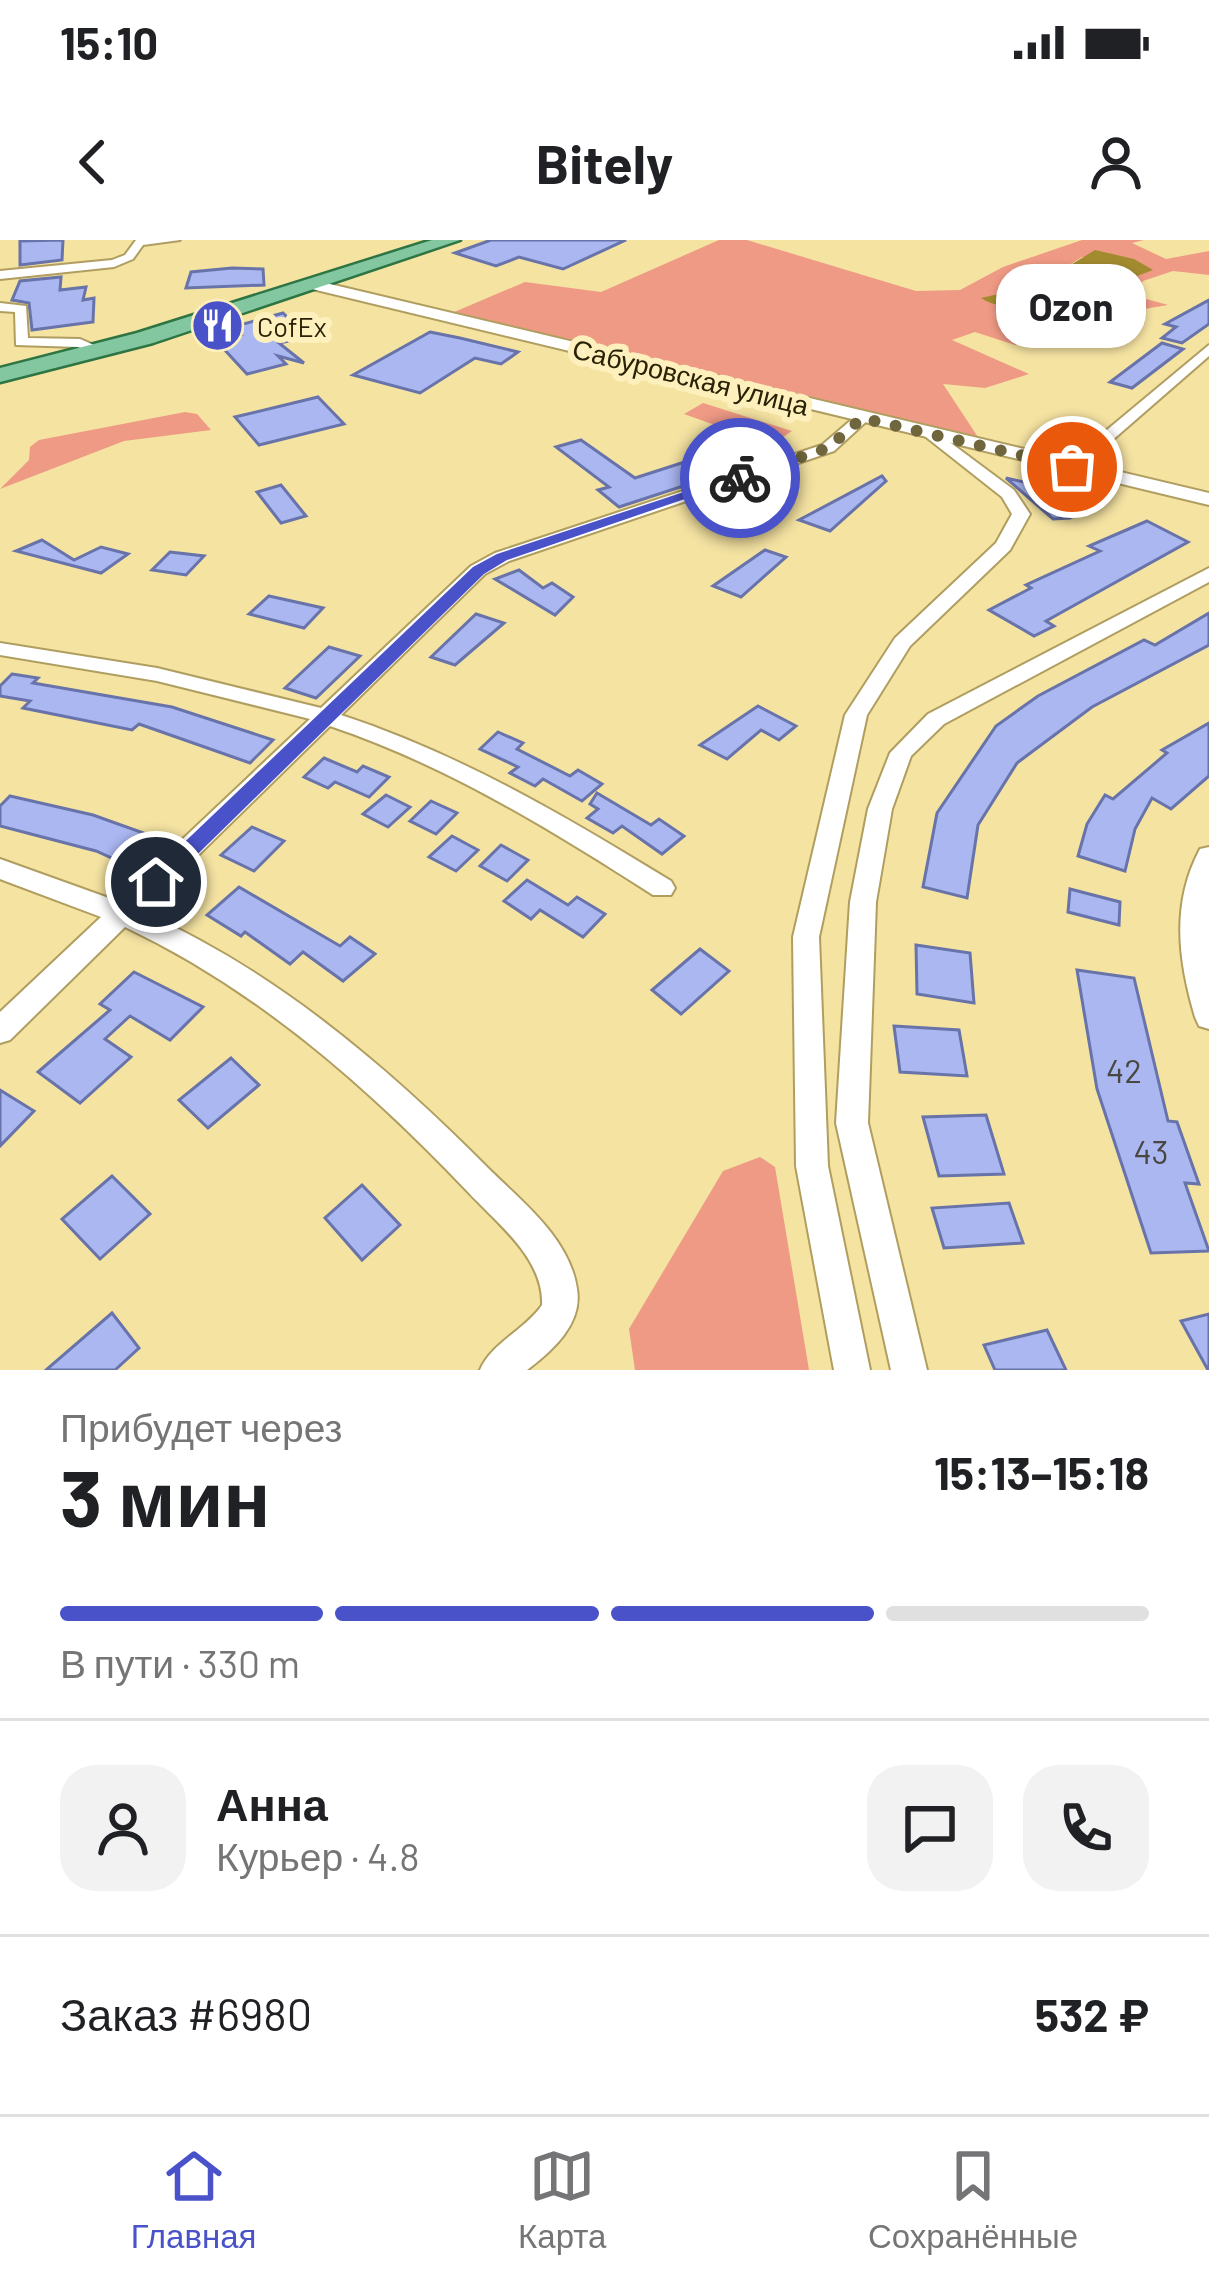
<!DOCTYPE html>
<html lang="ru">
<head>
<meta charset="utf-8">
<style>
  body { margin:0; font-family:Barlow,sans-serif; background:#f2f2f2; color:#202124; height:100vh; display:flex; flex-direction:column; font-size:45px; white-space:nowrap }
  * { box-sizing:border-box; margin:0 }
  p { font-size:39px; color:#757577 }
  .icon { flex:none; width:66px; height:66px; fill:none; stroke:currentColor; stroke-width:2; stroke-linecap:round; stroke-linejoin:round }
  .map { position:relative; height:1130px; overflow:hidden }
  .panel { display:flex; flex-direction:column; background:#fff; flex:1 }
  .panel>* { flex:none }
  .pin { position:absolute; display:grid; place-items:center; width:102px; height:102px; color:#fff; margin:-51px; border:6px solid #fff; border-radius:50%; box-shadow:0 3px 12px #0007 }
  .courier { position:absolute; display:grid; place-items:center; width:120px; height:120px; margin:-60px; border:9px solid #4952c8; border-radius:50%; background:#fff; color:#222; box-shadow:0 3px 15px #0007 }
  .bubble { position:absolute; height:84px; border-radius:36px; background:#fff; box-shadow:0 3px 9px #0004; font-size:39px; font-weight:700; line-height:84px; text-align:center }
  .summary em { font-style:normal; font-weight:700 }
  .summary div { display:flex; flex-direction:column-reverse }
  .summary { display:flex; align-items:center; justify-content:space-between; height:204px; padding:0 60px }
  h1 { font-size:78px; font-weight:700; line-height:90px }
  .bar { display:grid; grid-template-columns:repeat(4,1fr); gap:18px 12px; align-content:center; height:144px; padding:0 60px }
  .bar i { height:15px; border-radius:9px; background:#e0e0e0 }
  .bar .selected { background:#4952c8 }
  .bar p { grid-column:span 4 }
  .line { display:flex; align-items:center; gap:30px; padding:0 60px; border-top:3px solid #e0e0e0 }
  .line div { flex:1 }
  .round { display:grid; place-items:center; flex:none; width:126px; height:126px; border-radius:36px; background:#f2f2f2 }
  .status { display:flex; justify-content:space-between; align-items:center; height:84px; padding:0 60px; background:#fff; direction:ltr }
  .status svg { height:33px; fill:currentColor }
  header { display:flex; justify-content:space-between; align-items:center; height:156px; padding:0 60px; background:#fff; font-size:54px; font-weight:700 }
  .tabs { display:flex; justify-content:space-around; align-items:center; height:168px; border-top:3px solid #e0e0e0; background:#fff; font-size:33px; color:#757577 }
  .tabs a { display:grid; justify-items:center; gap:6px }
  .tabs .selected { color:#4952c8 }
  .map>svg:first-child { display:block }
  .green { fill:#ef9a85; fill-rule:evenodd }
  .water { fill:#a28b2f }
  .building { fill:#aab7f1; stroke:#6873aa; stroke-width:3 }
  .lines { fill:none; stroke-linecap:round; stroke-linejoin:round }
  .minor-casing { stroke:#b09e60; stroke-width:4 }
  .tertiary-casing { stroke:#b09e60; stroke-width:4 }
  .primary-casing { stroke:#2e7543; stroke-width:5 }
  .minor { fill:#fff; fill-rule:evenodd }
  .tertiary { fill:#fff; fill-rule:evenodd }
  .primary { fill:#83c7a1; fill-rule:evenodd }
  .route { fill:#4952c8 }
  .done { stroke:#70663d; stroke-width:12; stroke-dasharray:0 21.6 }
  .labels { text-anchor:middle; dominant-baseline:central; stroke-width:12; stroke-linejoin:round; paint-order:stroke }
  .far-poi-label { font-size:27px; fill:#292207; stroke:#fef0bd; text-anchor:start }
  .far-street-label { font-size:27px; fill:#292207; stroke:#fef0bd }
  .near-number-label { font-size:33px; fill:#494742 }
</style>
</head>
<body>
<div class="status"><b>15:10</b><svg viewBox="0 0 49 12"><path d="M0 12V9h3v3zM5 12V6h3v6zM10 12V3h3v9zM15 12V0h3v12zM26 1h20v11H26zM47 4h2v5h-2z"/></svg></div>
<header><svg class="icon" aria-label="back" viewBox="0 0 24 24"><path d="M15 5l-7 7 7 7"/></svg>Bitely<svg class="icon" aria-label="person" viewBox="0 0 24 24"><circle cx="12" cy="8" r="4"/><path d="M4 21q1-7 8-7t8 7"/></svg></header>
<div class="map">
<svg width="1209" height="1130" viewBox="0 0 1209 1130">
  <rect width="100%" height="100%" fill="#f5e3a2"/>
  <g class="green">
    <path d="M719,0H747L916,51L960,50L1003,27L1082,0H1144L1132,3L1166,19L1209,11V35L1173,31L1143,41L1132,55L1168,65L1085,79L1044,99L1015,105L975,92L952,100L1029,134L985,148L943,144L978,197L452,73L525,42L601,52ZM1082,17L1152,30C1103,51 1067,54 1013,53L1038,45Z"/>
    <path d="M703,163L792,191L758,214L732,200L740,194L684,174Z"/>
    <path d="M185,172L197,174L211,190L124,201L0,249L29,220L30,207L39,200Z"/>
    <path d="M760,917L775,927L809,1130H635L629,1089L723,931Z"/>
  </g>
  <path class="water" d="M1095,10L1134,19L1153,30C1111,46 1021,85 981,58L1038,45Z"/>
  <g class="building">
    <path d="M63,0L62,20L20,25V1Z"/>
    <path d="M491,0H626L563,29L519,17L496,26L455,13Z"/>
    <path d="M232,28L263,29L264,45L186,48L191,32Z"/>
    <path d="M61,37L60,50L86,47L83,60L94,58L93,82L32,90L29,63L12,60L20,41Z"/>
    <path d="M1209,60V84L1182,103L1162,98L1176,87L1165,84Z"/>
    <path d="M283,73L308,97L279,103L304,123L278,116L286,124L247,134L222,107L229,105L223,99L241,95L233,87Z"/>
    <path d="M430,92L460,98L518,112L501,124L475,118L420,153L353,135Z"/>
    <path d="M1162,103L1183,109L1132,148L1110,142Z"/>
    <path d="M318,157L344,184L259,205L235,177Z"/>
    <path d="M581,200L635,238L694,219L717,235L619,267L598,250L609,247L556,207Z"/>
    <path d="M882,236L886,241L830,291L799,280Z"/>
    <path d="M1006,238L1105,260L1070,278L1053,279Z"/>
    <path d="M763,244L780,255L712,280L690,264Z"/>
    <path d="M281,245L306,276L281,283L257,252Z"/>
    <path d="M1147,281L1188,302L1046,381L1054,386L1034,396L989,370L1031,348L1026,345L1100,311L1089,306Z"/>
    <path d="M42,300L74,320L101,307L128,314L101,333L16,311Z"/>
    <path d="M765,310L786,317L741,357L713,346Z"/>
    <path d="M170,312L204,316L186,335L152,330Z"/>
    <path d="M519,330L543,348L552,343L573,357L555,375L495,339Z"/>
    <path d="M269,356L323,368L304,388L249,374Z"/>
    <path d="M1209,373V405L1092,467L1017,523L978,585L967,658L923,647L937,573L996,486L1038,456L1144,400L1155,405Z"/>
    <path d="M476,374L504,383L455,425L431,417Z"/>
    <path d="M329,407L360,416L316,458L285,448Z"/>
    <path d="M12,434L38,438L33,443L172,467L273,500L250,523L139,484L132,490L23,468L30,461L0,456V446Z"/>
    <path d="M758,466L796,486L779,500L761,490L727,519L700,505Z"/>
    <path d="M1209,483V536L1171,569L1152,558L1135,589L1125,631L1078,616L1087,584L1105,555L1113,559L1167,513L1162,510Z"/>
    <path d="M498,492L523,503L517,509L570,536L578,530L602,544L582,561L543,539L535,546L510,533L518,527L480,509Z"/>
    <path d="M324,518L357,532L363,526L389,537L369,557L335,542L328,548L304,537Z"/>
    <path d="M597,553L651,585L659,579L684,596L662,614L622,586L613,593L587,578L598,569L590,564Z"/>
    <path d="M386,555L410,567L388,587L363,574Z"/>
    <path d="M10,556L93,575L166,601L136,629L96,611L0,586V566Z"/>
    <path d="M431,561L457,573L436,594L410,581Z"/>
    <path d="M252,587L284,601L254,631L221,615Z"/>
    <path d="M452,596L478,610L456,631L429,617Z"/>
    <path d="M501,605L528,620L507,641L480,626Z"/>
    <path d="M527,640L568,665L577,657L605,674L583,697L540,670L531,679L504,661Z"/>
    <path d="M239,647L340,706L350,697L375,714L343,741L303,712L290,724L245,692L241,696L207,675Z"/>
    <path d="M1070,649L1120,662L1119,685L1068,672Z"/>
    <path d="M916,705L970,713L974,763L917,754Z"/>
    <path d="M700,709L729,731L681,774L652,750Z"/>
    <path d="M1077,730L1134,738L1168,881L1177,882L1199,944L1185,943L1209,1011L1151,1013L1097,849Z"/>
    <path d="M134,732L203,767L170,800L130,776L105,799L131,817L80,863L38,832L110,770L100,764Z"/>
    <path d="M894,786L959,790L967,836L900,832Z"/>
    <path d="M231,818L259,845L208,888L179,860Z"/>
    <path d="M0,850L34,871L0,906Z"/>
    <path d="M986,875L1004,934L939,936L923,877Z"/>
    <path d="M112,936L150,974L100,1019L62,979Z"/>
    <path d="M362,945L400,985L362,1020L325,978Z"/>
    <path d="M1009,963L1023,1003L944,1008L932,968Z"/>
    <path d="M112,1073L139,1108L115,1130H46Z"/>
    <path d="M1209,1074V1130H1208L1181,1081Z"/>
    <path d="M1047,1090L1066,1130H995L984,1105Z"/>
  </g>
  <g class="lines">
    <defs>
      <g id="minor">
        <path d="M136,0H180L143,5L133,19L114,27L0,39V31L112,20L125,15Z"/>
        <path d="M0,63L26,66L28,98L80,99L108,111L101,115L78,107L16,105L15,72L0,71Z"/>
        <path d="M1209,105V116L1078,230H1066V224Z"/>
        <path d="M857,175L870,178L834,211L509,321L485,334L341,475C460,514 565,576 671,641L675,648L671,655H653C550,589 446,525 330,486L141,671C276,731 389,828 492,932C525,964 570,1000 577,1049C583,1084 552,1111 527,1130H480C491,1103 525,1090 542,1065C544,1019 498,984 468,952C368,847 258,750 125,687L10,800L0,803V772L101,677L0,639V619L117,661L310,479L157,441L0,415V403L157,428L321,468L471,326L495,313L822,205Z"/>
        <path d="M932,189L1014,250L1030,274L1010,310L910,406L867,475L819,697L828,926L870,1130H834L796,926L793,697L845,475L895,398L996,303L1012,274L1002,257L926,197L924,194Z"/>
        <path d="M1209,328V342L944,484L911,516L892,569L876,662L868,883L927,1130H891L836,883L850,662L868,569L890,513L928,474Z"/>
        <path d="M1209,607V789L1199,786L1195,777C1178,720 1171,663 1200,609Z"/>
      </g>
      <path id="tertiary" d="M313,40L1209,253V265L308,48Z"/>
      <path id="primary" d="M432,0H460L153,103L0,142V128L137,93Z"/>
    </defs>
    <use href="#minor" class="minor-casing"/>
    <use href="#tertiary" class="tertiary-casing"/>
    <use href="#primary" class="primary-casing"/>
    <use href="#minor" class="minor"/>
    <use href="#tertiary" class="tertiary"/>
    <use href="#primary" class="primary"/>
  </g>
  <path class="route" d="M735,235L746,238L507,320L484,334L164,647H149V636L473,327L497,314Z"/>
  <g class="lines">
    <path class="done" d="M740,238L828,208L862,178L1072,227"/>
  </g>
  <defs>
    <symbol id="restaurant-disc" viewBox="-11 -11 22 22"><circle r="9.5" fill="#4952c8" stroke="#fef0bd"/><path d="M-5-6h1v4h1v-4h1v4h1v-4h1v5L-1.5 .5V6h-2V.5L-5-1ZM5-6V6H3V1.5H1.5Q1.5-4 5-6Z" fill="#fff"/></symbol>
  </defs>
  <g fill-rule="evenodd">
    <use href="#restaurant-disc" x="188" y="56" width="59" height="59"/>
  </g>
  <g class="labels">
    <g class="far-poi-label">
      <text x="257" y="86">CofEx</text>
    </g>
    <g class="far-street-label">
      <text transform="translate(691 136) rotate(14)">Сабуровская улица</text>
    </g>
    <g class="near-number-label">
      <text x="1124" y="830">42</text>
      <text x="1151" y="911">43</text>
    </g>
  </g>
</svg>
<div class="pin" style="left:1072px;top:227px;background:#ea580c"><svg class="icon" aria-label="bag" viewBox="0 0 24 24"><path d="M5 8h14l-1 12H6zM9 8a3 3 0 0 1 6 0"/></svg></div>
<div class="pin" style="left:156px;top:642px;background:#1f2937"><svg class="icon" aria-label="home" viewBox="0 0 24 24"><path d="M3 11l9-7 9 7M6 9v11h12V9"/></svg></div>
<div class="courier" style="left:740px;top:238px"><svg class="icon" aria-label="bike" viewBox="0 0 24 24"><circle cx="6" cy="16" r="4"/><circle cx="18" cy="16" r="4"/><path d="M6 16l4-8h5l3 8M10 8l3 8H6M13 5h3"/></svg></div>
<div class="bubble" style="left:996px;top:24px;width:150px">Ozon</div>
</div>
<section class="panel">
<div class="summary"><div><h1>3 мин</h1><p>Прибудет через</p></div><em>15:13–15:18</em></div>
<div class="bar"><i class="selected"></i><i class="selected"></i><i class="selected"></i><i></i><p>В пути · 330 m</p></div>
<div class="line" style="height:216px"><a class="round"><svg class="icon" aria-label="person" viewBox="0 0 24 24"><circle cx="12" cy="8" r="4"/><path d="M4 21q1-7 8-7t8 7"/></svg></a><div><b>Анна</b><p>Курьер · 4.8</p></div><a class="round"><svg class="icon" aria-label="chat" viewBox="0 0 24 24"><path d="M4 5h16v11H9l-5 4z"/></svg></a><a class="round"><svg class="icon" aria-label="phone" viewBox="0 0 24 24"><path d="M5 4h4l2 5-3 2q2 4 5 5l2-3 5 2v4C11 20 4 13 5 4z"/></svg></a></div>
<div class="line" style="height:156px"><div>Заказ #6980</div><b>532 ₽</b></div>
</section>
<nav class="tabs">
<a class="selected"><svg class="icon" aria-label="home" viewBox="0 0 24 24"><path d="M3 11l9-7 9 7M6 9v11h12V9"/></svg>Главная</a>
<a><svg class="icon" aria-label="map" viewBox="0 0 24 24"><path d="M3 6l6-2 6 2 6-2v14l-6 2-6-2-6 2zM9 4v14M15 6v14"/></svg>Карта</a>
<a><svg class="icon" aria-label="saved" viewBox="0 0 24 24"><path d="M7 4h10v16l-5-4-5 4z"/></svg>Сохранённые</a>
</nav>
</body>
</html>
